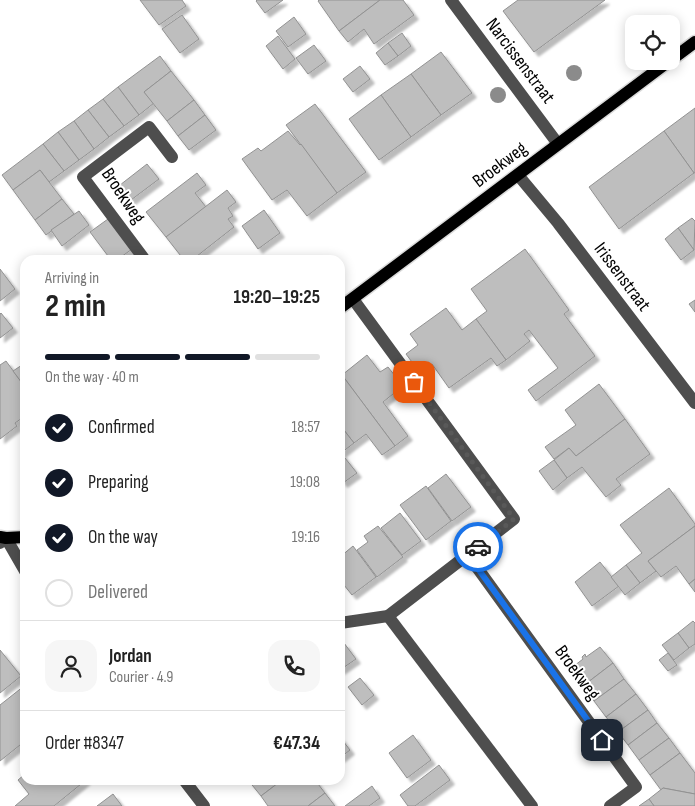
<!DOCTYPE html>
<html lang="en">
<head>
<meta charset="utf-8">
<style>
  body { margin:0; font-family:"Sofia Sans Condensed",sans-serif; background:#f6f6f6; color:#222; height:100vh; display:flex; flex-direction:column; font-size:19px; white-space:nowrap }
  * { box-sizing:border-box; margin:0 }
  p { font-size:16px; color:#767676 }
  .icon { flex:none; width:28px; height:28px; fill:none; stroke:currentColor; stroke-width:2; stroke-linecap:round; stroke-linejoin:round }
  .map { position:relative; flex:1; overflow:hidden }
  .sheet { position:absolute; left:20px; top:255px; width:325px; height:530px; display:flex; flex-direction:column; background:#fff; border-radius:15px; box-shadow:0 2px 12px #0003 }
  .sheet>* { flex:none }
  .controls { position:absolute; left:625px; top:15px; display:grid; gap:10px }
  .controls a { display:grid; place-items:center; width:55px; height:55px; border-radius:10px; background:#fff; box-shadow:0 2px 12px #0003; font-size:25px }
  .pin { position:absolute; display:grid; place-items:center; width:42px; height:42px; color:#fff; margin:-21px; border-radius:10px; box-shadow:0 2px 8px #0006 }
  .courier { position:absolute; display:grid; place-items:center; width:50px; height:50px; margin:-25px; border:4px solid #1a73e8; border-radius:50%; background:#fff; color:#222; box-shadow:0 1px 6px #0007 }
  .head em { font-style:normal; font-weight:700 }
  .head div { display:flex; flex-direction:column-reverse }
  .head { display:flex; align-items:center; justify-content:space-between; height:85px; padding:0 25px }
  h1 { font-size:32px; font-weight:700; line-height:38px }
  .bar { display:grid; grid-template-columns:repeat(4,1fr); gap:8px 5px; align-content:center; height:60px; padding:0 25px }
  .bar i { height:6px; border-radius:4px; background:#e0e0e0 }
  .bar .selected { background:#111827 }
  .bar p { grid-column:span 4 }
  .line { display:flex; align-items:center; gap:12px; padding:0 25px; border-top:1px solid #e0e0e0 }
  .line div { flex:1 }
  .round { display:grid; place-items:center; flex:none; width:52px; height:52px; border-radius:15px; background:#f6f6f6 }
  ol { padding:0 25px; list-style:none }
  li { display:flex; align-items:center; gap:15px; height:55px }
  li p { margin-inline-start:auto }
  li .icon { padding:5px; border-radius:50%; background:#111827; color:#fff; stroke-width:4 }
  li:last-child { color:#767676 }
  li i { width:28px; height:28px; border:2px solid #e0e0e0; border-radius:50% }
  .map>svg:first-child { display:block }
  .building { fill:#bebebe; stroke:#929292; filter:url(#shadow) }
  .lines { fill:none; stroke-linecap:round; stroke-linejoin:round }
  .major-casing { stroke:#dbdbdb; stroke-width:15 }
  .minor { stroke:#4e4e4e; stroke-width:12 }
  .major { stroke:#000; stroke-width:12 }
  .tree { fill:#8b8b8b }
  .done { stroke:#595959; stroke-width:5; stroke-dasharray:0 9 }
  .route { stroke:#1a73e8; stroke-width:6 }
  .labels { text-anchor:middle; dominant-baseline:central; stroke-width:4; stroke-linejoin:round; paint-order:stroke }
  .street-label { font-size:19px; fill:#000; stroke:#fff }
</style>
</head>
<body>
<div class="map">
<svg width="695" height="806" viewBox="0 0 695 806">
  <defs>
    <filter id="shadow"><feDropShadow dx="4.5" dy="4.5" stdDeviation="1" flood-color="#0004"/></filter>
  </defs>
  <rect width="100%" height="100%" fill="#fff"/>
  <g class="building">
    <path d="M140,0H182L186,6L159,25Z"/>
    <path d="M257,0H283L265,13L256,1Z"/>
    <path d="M319,0H380L339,31L318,1Z"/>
    <path d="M380,0H403L414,15L374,44L364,29L348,42L339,31Z"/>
    <path d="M518,0H605L534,52L503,11Z"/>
    <path d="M182,15L199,39L180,53L162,29Z"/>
    <path d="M294,17L306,34L288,47L276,31Z"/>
    <path d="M402,33L411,46L398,56L388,43Z"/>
    <path d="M278,36L295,59L283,69L266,46Z"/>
    <path d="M388,43L398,56L385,65L376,53Z"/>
    <path d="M314,45L326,61L308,74L296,58Z"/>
    <path d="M441,52L472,93L441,115L411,74Z"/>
    <path d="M160,56L171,71L144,92L154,103L139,115L118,87Z"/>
    <path d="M360,66L370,79L353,92L343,79Z"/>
    <path d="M171,71L194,100L167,121L144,92Z"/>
    <path d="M411,74L441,115L411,137L381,95Z"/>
    <path d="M118,87L139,115L124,126L103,99Z"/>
    <path d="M381,95L411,137L379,160L349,119Z"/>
    <path d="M103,99L124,126L109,137L88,110Z"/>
    <path d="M194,100L205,115L178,136L167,121Z"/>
    <path d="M315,104L366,172L337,193L286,125Z"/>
    <path d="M695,108V173H694L664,131Z"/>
    <path d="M88,110L109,137L94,149L74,121Z"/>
    <path d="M205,115L216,130L189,150L178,136Z"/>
    <path d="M74,121L94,149L79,160L58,132Z"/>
    <path d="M288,131L300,145L301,144L337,193L307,216L287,190L272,200L242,159L258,148L261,151Z"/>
    <path d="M664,131L694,173L619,229L589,187Z"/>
    <path d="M58,132L79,160L64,171L43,144Z"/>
    <path d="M43,144L64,171L49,182L40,170L13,190L2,175Z"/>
    <path d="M147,164L159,179L131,200L120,185Z"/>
    <path d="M40,170L62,199L35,220L13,190Z"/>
    <path d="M197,173L206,185L195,193L206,207L166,237L146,212Z"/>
    <path d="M227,190L236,202L228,208L233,216L228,219L234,227L192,260H184L166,237Z"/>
    <path d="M62,199L74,214L46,235L35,220Z"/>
    <path d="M264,210L280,233L258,249L242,226Z"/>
    <path d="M79,211L89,225L62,246L51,230Z"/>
    <path d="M692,218L695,221L694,250L678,228Z"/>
    <path d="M108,219L132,249L117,260H111L90,232Z"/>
    <path d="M678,228L694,250L681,260L665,239Z"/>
    <path d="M525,249L569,310L564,314L595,356L536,401L528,390L558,368L529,330L524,334L530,341L506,360L476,319L487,311L471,289Z"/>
    <path d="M0,269L15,289L0,301Z"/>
    <path d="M695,300V312L689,304Z"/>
    <path d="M446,308L462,330L476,319L506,360L497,366L491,358L449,388L432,364L420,373L406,354L418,345L410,334Z"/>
    <path d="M1,313L13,328L0,338V314Z"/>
    <path d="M367,355L380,372L388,367L403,386L383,402L408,436L395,446L342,375Z"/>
    <path d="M6,361L25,387V416L15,423L17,426L0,439V365Z"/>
    <path d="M25,363V387L13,371Z"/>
    <path d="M342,375L395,446L382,455L366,434L354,443L340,425V376Z"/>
    <path d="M599,384L625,419L576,456L569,448L554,459L545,447L576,425L565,410Z"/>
    <path d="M625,419L650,454L616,479L621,485L606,497L582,467L567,478L554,460L569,448L576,456Z"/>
    <path d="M340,425L354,443L341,453L357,473L343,483L340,479Z"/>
    <path d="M554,460L567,478L553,490L539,471Z"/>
    <path d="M446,474L471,507L452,521L428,488Z"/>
    <path d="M426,486L451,521L426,540L400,505Z"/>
    <path d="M669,488L695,524V526L648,561L656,571L640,583L626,565L642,553L620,525Z"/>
    <path d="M400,513L421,541L402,555L381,528Z"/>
    <path d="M378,526L403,557L377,577L357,550L368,542L364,536Z"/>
    <path d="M695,526V579L689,584L676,566L661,577L648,561Z"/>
    <path d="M353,546L376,577L352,595L340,580V563L343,561L340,557Z"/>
    <path d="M600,562L619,586L592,606L575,582Z"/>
    <path d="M626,565L640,583L625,595L611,577Z"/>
    <path d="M695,579V592L689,584Z"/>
    <path d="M693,621L695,623V644L689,648L678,633Z"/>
    <path d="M678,633L689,648L674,660L662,645Z"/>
    <path d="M344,643L356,659L340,670V647Z"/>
    <path d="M600,647L613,663L583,686L570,669L583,659L582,657L585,654L586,657Z"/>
    <path d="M0,650L21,676L0,693Z"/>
    <path d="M668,653L677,665L668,671L659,660Z"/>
    <path d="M613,663L624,679L594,701L583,686Z"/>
    <path d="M360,678L374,695L362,705L348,687Z"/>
    <path d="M624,679L636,694L606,717L594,701Z"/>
    <path d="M24,686L25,688V741L0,761V705Z"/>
    <path d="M636,694L648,710L618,732L606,717Z"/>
    <path d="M648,710L657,723L628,745L618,732Z"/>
    <path d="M657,723L669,738L639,760L628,745Z"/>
    <path d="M413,735L431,760L407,778L389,753Z"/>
    <path d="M340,737L350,750L340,758Z"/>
    <path d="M669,738L680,753L650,775L639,760Z"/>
    <path d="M680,753L695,773V794L663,788L661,790L650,775Z"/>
    <path d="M439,765L450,780L415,806H408L400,795Z"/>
    <path d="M25,774V780H86L54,806H15L29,794L18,780Z"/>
    <path d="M248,780H282L261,796Z"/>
    <path d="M282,780H315L325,793L308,806H268L261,796Z"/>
    <path d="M372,786L380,798L369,806H345Z"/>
    <path d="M663,788L695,794V806H654L649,799Z"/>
    <path d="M325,793L335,806H308Z"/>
    <path d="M113,794L122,806H97Z"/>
    <path d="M649,799L654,806H639Z"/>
  </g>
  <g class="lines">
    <defs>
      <g id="major">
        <path d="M671,60L695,42"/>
        <path d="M340,308L669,61"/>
        <path d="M0,537L6,538L25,537"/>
      </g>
    </defs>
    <use href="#major" class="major-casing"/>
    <g class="minor">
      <path d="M451,0L558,144"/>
      <path d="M518,175L558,223L695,403"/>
      <path d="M145,260L83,177L149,127L172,157"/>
      <path d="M0,543L6,538L25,571"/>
      <path d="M468,555L636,787L610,806"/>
      <path d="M388,616L532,806"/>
      <path d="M340,623L388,616L514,519L353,299"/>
      <path d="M184,780L204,806"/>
    </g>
    <use href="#major" class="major"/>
  </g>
  <g class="tree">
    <circle cx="574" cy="73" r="8"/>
    <circle cx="498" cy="95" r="8"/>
  </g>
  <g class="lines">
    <path class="done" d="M414,382L514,519L478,547"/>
    <path class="route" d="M478,547L468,555L602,740"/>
  </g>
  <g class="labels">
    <g class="street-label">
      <text transform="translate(520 61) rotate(53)">Narcissenstraat</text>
      <text transform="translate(500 165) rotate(-37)">Broekweg</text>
      <text transform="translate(123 196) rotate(56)">Broekweg</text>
      <text transform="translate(622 277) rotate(53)">Irissenstraat</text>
      <text transform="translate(577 673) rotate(54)">Broekweg</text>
    </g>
  </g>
</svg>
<div class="controls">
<a><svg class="icon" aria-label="locate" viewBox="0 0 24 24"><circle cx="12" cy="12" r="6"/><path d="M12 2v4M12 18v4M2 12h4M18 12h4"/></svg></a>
</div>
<div class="pin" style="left:414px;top:382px;background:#ea580c"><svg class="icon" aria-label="bag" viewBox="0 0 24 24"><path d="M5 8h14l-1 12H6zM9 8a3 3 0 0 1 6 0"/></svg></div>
<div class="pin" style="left:602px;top:740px;background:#1f2937"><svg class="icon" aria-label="home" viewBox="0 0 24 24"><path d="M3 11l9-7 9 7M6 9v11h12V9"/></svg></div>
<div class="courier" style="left:478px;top:547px"><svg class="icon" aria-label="car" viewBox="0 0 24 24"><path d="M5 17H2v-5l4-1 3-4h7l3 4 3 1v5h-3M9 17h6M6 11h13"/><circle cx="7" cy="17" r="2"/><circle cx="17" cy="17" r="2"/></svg></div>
<section class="sheet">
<div class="head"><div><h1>2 min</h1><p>Arriving in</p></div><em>19:20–19:25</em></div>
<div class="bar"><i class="selected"></i><i class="selected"></i><i class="selected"></i><i></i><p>On the way · 40 m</p></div>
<ol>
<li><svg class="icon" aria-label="check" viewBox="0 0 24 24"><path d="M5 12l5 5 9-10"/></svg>Confirmed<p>18:57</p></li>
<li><svg class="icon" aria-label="check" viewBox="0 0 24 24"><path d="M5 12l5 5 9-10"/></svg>Preparing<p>19:08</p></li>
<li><svg class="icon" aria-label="check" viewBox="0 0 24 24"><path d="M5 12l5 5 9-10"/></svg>On the way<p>19:16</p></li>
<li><i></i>Delivered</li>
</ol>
<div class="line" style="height:90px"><a class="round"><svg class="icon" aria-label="person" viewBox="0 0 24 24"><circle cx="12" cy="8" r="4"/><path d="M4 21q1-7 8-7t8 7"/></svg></a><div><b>Jordan</b><p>Courier · 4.9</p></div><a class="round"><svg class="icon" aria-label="phone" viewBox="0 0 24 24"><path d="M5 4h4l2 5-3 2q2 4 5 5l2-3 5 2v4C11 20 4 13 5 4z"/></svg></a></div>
<div class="line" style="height:65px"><div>Order #8347</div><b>€47.34</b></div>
</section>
</div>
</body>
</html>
